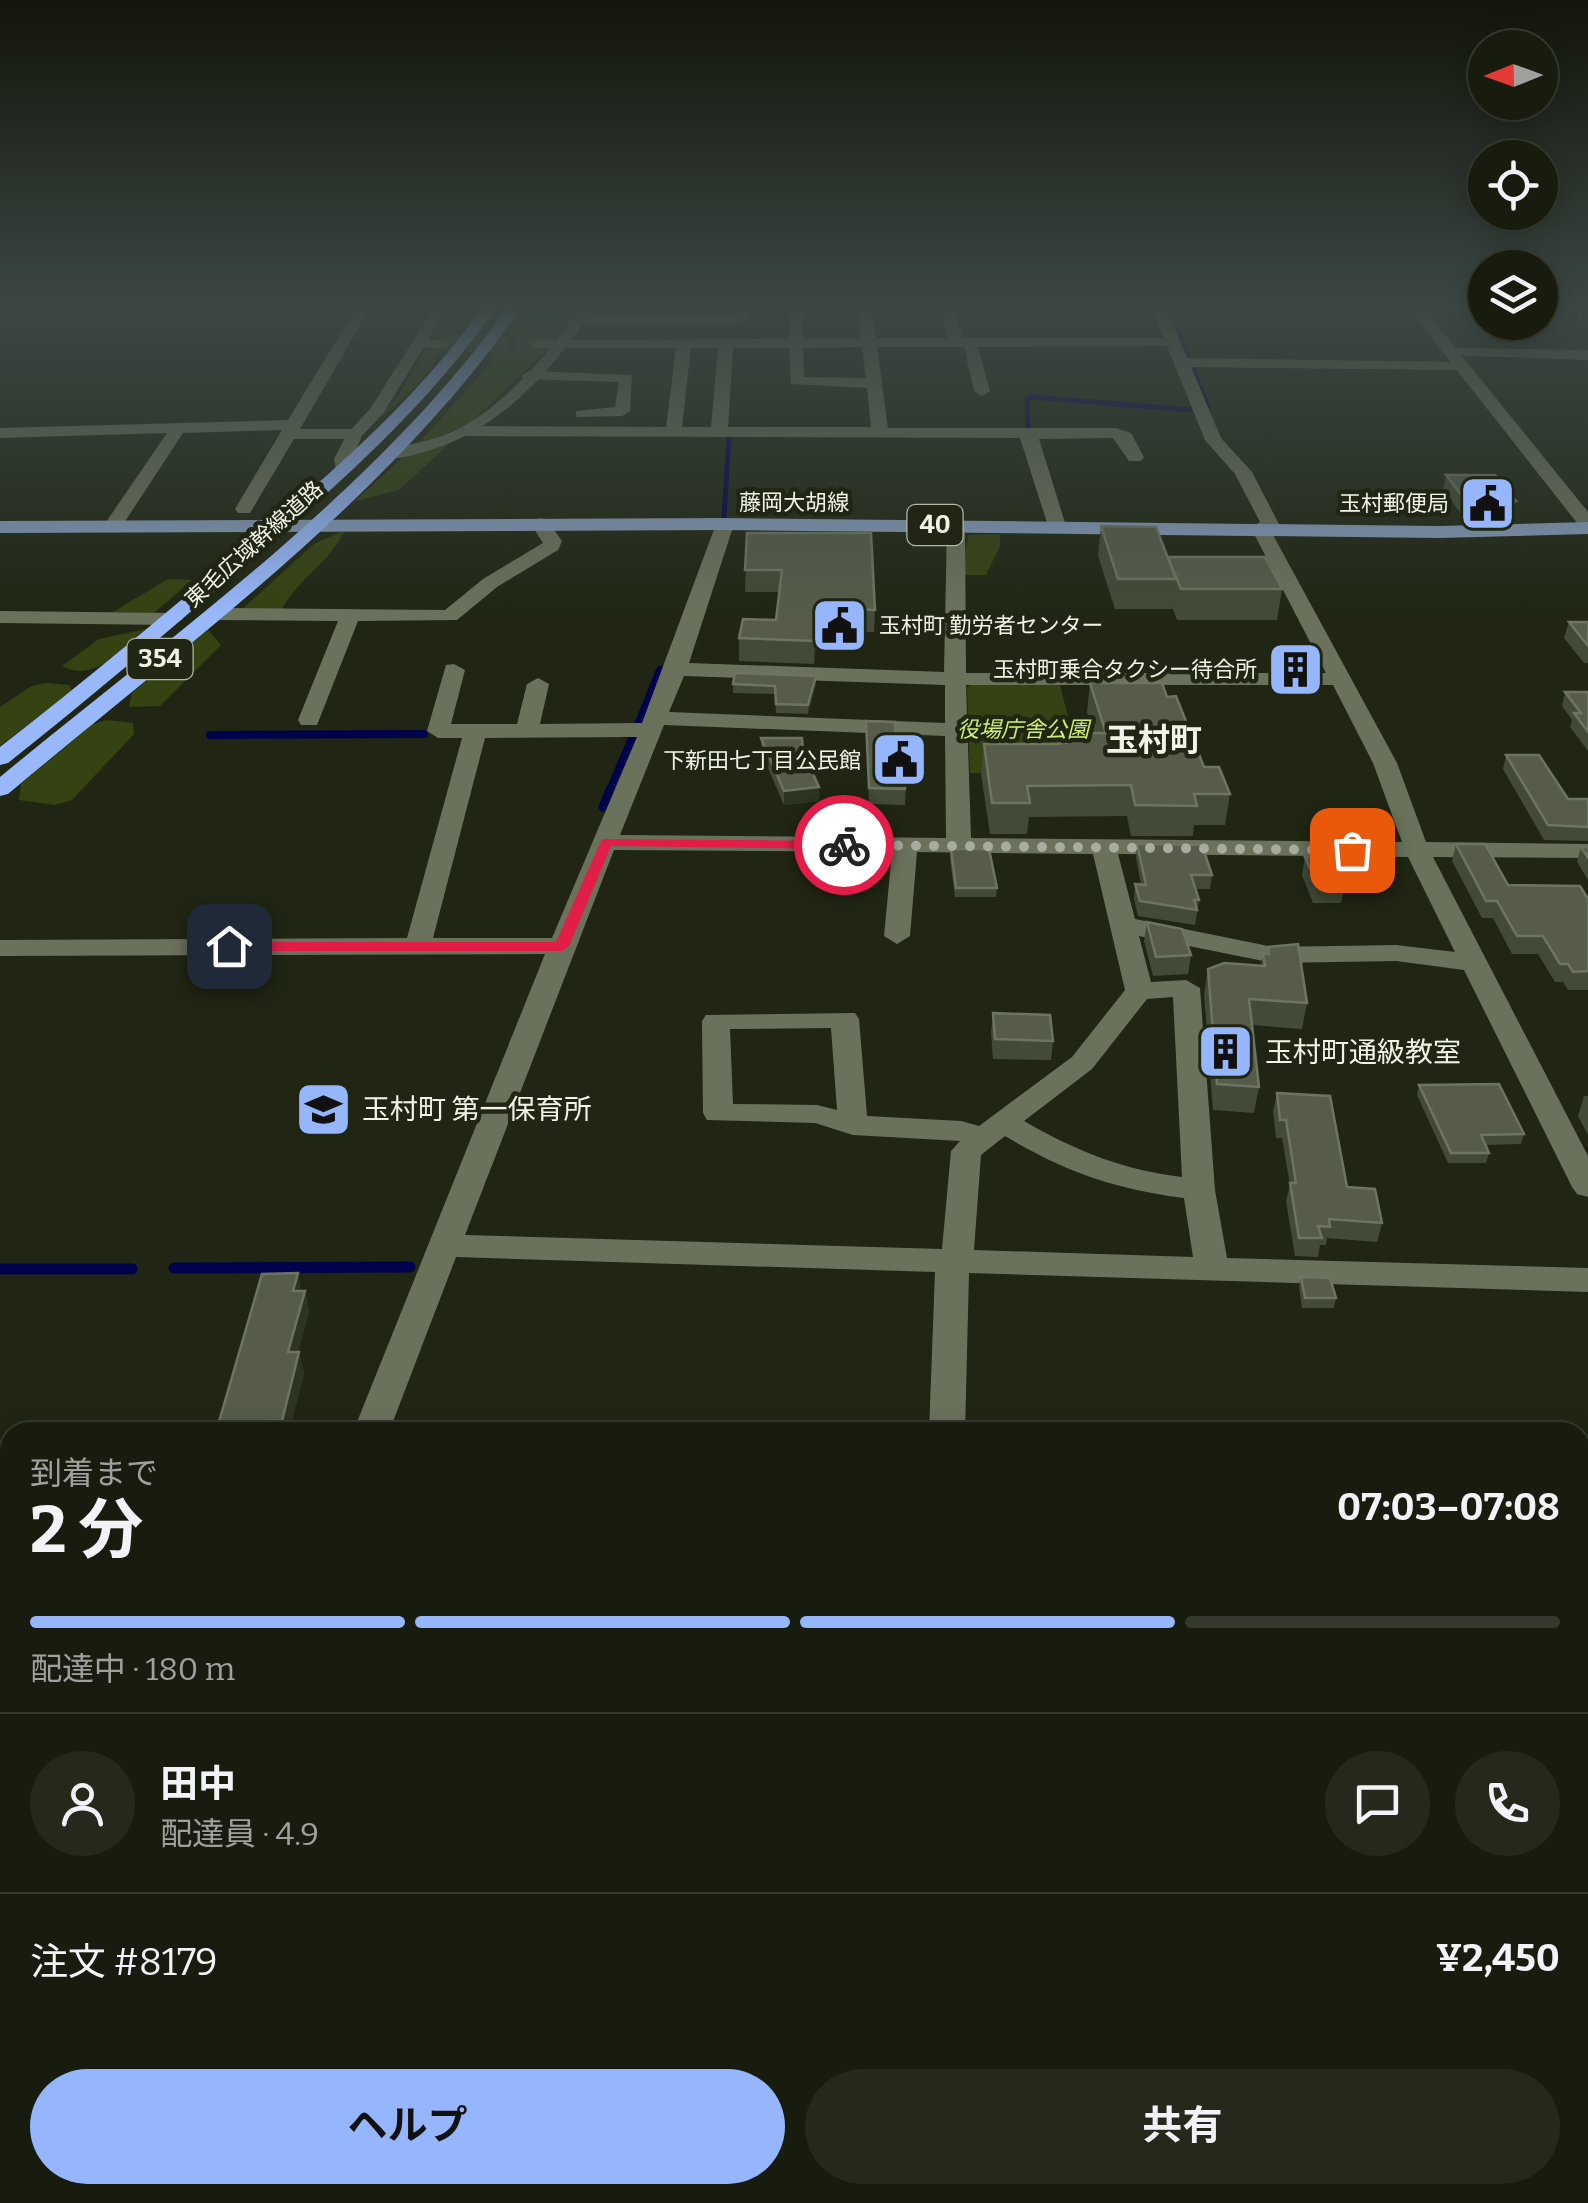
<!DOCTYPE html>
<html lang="ja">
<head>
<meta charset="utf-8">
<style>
  body { margin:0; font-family:Bitter,"Noto Sans JP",serif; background:#25291c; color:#f1f3f6; height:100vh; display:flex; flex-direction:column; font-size:38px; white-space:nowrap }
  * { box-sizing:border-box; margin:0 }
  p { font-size:32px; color:#9fa19e }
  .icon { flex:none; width:55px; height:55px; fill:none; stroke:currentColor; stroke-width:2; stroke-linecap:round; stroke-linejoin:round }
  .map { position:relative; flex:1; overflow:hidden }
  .details { position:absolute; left:0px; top:1422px; width:1590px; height:782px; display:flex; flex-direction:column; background:#181c0e; border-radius:30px 30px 0 0; box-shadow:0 5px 25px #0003,0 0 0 2px #363a2e }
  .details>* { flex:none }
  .needle { width:65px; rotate:269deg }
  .tools { position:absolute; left:1468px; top:30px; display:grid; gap:20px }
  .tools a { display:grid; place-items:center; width:90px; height:90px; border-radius:50%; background:#181c0e; box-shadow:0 5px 25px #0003,0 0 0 2px #363a2e; font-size:50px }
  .pin { position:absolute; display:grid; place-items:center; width:85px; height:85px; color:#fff; margin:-42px; border-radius:20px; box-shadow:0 5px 15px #0006 }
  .courier { position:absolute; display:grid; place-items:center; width:100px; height:100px; margin:-50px; border:8px solid #e11d48; border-radius:50%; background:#fff; color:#222; box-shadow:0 2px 12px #0007 }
  .summary em { font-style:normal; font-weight:700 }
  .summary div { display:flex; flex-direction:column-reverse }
  .summary { display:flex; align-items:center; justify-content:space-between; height:170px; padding:0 30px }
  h1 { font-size:65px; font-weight:700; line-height:75px }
  .bar { display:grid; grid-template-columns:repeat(4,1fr); gap:15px 10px; align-content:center; height:120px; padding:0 30px }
  .bar i { height:12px; border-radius:8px; background:#363a2e }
  .bar .selected { background:#95b6fd }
  .bar p { grid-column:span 4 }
  .line { display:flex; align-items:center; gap:25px; padding:0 30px; border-top:2px solid #363a2e }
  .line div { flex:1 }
  .round { display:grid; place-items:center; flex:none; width:105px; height:105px; border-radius:52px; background:#25291c }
  .action { display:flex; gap:20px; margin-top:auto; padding:20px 30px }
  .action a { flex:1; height:115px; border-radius:60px; background:#95b6fd; color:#111; font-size:40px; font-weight:700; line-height:115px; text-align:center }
  .action a+a { background:#25291c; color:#f1f3f6 }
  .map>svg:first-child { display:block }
  .green { fill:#354211 }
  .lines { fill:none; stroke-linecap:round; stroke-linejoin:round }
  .stream-far3 { stroke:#01024c; stroke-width:5 }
  .stream-far2 { stroke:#01024c; stroke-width:8 }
  .stream-far1 { stroke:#01024c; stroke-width:9 }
  .stream { stroke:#01024c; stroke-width:11 }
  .street-tunnel { stroke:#3f4533; stroke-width:16; stroke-dasharray:16 8; stroke-linecap:butt }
  .street { fill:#6b725c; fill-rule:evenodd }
  .secondary { fill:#6b725c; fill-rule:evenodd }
  .primary { fill:#869cbb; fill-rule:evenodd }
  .highway { fill:#98b8fb; fill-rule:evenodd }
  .wall { fill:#434a36 }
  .shaded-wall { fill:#2d3420 }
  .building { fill:#565c49; stroke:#6e7462; stroke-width:2.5 }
  .route { fill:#e11d48 }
  .done { stroke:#a7ac9d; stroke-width:10; stroke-dasharray:0 18 }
  .labels { text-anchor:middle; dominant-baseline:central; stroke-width:9; stroke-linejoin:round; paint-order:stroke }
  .far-street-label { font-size:22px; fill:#f0f4e8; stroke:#202613 }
  .far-poi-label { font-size:22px; fill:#f0f4e8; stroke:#202613; text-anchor:end }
  .far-park-label { font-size:22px; font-style:italic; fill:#ccf073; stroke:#202613 }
  .shield { fill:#202613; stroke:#b2b6a8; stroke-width:2.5 }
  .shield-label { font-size:25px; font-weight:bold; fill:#f0f4e8 }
  .poi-label { font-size:28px; fill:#f0f4e8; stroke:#202613; text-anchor:start }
  .far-district-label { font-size:32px; font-weight:bold; fill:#f0f4e8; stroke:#202613 }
</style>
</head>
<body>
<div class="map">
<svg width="1588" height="2203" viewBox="0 0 1588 2203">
  <rect width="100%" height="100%" fill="#202613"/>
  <g class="green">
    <path d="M452,308H474L417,385L367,430L398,396L426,348L444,341L431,337Z"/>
    <path d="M527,308H580L551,341L509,342L507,346L533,345L547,350L470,423L424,443L422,439L481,375Z"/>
    <path d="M454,439L399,490L355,501L402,458Z"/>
    <path d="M345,530C330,562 299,578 282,609L239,612L314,544Z"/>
    <path d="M1000,534V546L986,575H963L968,535Z"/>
    <path d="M168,579L192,580L154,613L113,612Z"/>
    <path d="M146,629C121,648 95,684 62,666L99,639Z"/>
    <path d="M208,630L221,645L160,706L129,707L132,693Z"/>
    <path d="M46,683L69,685L72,691L0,746V707L32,686Z"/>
    <path d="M973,684L1060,685L1078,756L1042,773H970L967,687Z"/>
    <path d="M107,720L133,723L134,734L72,800L55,805L19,800L21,784L93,724Z"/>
  </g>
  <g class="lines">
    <g class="stream-far3">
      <path d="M1168,308L1173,319"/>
      <path d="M1175,324L1189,358"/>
      <path d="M1192,366L1208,407"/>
      <path d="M1028,429L1027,398L1032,397L1190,410"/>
      <path d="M724,517L729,436"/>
    </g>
    <g class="stream-far2">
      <path d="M638,725L660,670"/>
      <path d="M210,735L424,734"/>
      <path d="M609,792L634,734H624"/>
    </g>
    <path class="stream-far1" d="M603,807L610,790"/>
    <g class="stream">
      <path d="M174,1268L410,1267"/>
      <path d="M0,1269H132"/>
    </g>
    <path class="street-tunnel" d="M443,344H534"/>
    <g class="street">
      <path d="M356,308H370L300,429H355L363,434L355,439H294L250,513H238L235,509L282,430L183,433L120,529L113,531L104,525L167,433L0,438V428L288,420Z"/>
      <path d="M736,308H750L747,321L736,324H580L573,320L580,316H735Z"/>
      <path d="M789,308H803V339H861L858,308H872L876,338H948L940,308H954L962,338H1164L1152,308H1166L1187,358L1466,362V368L1461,370L1191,367L1221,438L1252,472L1281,528L1272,533L1397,763L1426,842L1588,844V858L1433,857L1588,1156V1197L1577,1194L1572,1187L1464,970L1396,961L1273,963L1139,936L1151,982L1186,980L1200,988L1215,1190L1227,1258L1588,1268V1292L969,1273L965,1432H929L935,1272L456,1257L389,1432H353L545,954L0,956V940L407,938L462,738H438L427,731L446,665L454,664L465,670L451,724H517L527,684L538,678L549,684L540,724L642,723L716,524L725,518L734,524L689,663L944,672L947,525L956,519L965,525L966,673H1326L1251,528L1260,522L1235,474L1205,440L1167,346L978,347L990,391L982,396L974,391L964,347H877L888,428H1116L1131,433L1144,457L1141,461H1129L1113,438L1039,439L1066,526L1057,532L1048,526L1020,438L466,436L458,431L466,426L666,427L676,348H534L527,344L534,340L789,339ZM862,347L866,378L804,377L803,348ZM691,348H718L711,427H682ZM733,348H789L791,384L867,388L871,427H728ZM684,676L945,685V723L669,712ZM966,685H1333L1373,763L1402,842L971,838ZM664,725L945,736L946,838L620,835ZM637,737L552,938H433L485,738ZM614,850L892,852L884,936L897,944L910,936L917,852L1093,854L1125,990L1072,1057L979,1126L961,1121L867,1116L859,1019L855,1013L706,1015L702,1021L703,1113L707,1120L815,1123L853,1135L960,1141L951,1151L942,1249L465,1235ZM1118,854L1408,857L1455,952L1396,945L1273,947L1135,919ZM1173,997L1182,1177C1123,1170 1076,1151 1024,1121L1092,1069L1147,999ZM831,1028L837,1110L817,1105L733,1104L730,1029ZM1005,1136C1065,1172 1115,1189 1184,1198L1193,1257L974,1250L981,1155Z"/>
      <path d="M419,340H443L450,344L443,348L414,347L412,344Z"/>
      <path d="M1450,348L1588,350V360L1445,355V349Z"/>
      <path d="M529,371L632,375L630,411L622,416L576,417V411L615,407L619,382L524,379L521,376Z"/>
      <path d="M540,518L547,520L562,541L558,550L497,587L457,620L358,621L317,725H301L298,720L338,621L214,620L204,614L214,608L445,610L483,579L543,543L531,524Z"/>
      <path d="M0,611L173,613L183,619L173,625L0,623Z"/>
      <rect x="0" y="1761" width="10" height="40"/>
      <path d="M42,2195H94L91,2203H39Z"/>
      <rect x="815" y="2195" width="52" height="8"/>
    </g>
    <g class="secondary">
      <path d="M434,308H448L384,412L362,436L352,459V470L337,474L334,459L347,434L370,409Z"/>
      <path d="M580,308H594C552,371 499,432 424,452C412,455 399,460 386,458V450C411,444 437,440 460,428C507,403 550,352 580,308Z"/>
      <path d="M1408,308H1423L1588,512V530L1581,528Z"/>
    </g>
    <path class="primary" d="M725,518L1439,526L1588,522V534L1439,538L725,530L0,533V521Z"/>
    <g class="highway">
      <path d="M482,308H496C427,407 338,485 247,563C169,631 90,698 8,763L0,765V747C82,683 162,617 241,549C328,476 415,402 482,308Z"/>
      <path d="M507,308H521C390,498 184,646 8,794L0,796V777C171,636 378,489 507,308Z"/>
    </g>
  </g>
  <g class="wall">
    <path d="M1446,475L1516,501L1513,516H1463L1443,490Z"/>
    <path d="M1101,526L1168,558L1282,589L1277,620H1177L1172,607V609H1115L1098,556Z"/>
    <path d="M747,533L875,610L874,632L818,631L814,664L739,661V638L776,620L779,592H745Z"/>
    <path d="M1569,622H1588V663H1584L1564,638Z"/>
    <path d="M1090,683L1167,697L1204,767L1230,794L1225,825H1194L1193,836H1131L1127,816L1029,817L1027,834H990L981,774L984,744H1056L1068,743L1069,733H1094L1087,712Z"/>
    <path d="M733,684H816L808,714L776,713L775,694L733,693Z"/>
    <path d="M1565,692H1588V751L1570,727L1572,720L1562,706Z"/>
    <path d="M866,721L895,740H908L905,805L869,804Z"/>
    <path d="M761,738L803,752L819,787V801L784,805L761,752Z"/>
    <path d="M1506,755L1568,799H1588V841L1544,840L1503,769Z"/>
    <path d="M1137,844L1212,875L1210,889H1195L1199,900L1195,925L1138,916L1134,899L1135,884H1141L1136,858Z"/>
    <path d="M1456,844L1508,885L1588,899V990H1568L1563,982H1555L1538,954H1512L1493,918H1482L1452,861Z"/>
    <path d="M1581,847H1588V880L1577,862Z"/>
    <path d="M951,849L997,888L996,897H955L950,859Z"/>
    <path d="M1305,857L1345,885L1341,903H1313L1302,875Z"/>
    <path d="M1147,922L1191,955L1188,974L1153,976L1144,941Z"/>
    <path d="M1268,947L1307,1003L1302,1029L1252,1025L1259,1087L1254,1113L1213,1110L1204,994L1208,969L1261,966L1263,953H1267Z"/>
    <path d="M993,1013L1053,1041L1051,1060L993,1059L991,1032Z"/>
    <path d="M1419,1085L1524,1134L1521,1144L1486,1145L1489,1153L1486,1163H1448L1417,1095Z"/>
    <path d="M1277,1093L1347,1187L1382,1223L1377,1242L1327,1238L1326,1245H1320L1318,1257L1295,1256L1286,1201L1290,1185L1282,1138H1276L1273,1111Z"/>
    <path d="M1584,1096H1588V1135L1578,1116Z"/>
    <path d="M1301,1277L1336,1298L1334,1308H1302L1299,1287Z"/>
    <path d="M302,1291H305L309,1311L298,1352L304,1373L289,1432H216Z"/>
    <path d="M1580,2017H1588V2203H1585L1580,2185Z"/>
    <path d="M224,2195H325L323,2203H227Z"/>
    <path d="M382,2195H483L481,2203H381Z"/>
    <path d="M915,2195H1288L1290,2203H1164L1163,2198L1037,2200V2203H915Z"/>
    <path d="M1330,2195H1541L1544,2203H1332Z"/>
  </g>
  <g class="shaded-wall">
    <path d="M818,608V631L814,664V641Z"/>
    <path d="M816,676V684L808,714V705Z"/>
    <path d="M819,787V801L784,805V791Z"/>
    <path d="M298,1273L302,1294L293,1291Z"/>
    <path d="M305,1291L309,1311L293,1373L288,1352Z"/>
    <path d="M299,1352L304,1373L289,1432H284L282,1421Z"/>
    <path d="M157,2195H171L169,2203H155Z"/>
    <path d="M317,2195H325L323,2203H319Z"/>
  </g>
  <g class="building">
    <path d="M1446,475H1495L1516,501H1466Z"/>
    <path d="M1101,526L1156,527L1176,579H1118Z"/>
    <path d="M747,533H871L875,610L818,608L814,641L739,638L743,619L776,620L782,570H745Z"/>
    <path d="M1168,557H1265L1282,589H1181Z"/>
    <path d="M1569,622H1588V646Z"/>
    <path d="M735,673L816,676L808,705L776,704L775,686L733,684Z"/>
    <path d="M1090,683H1162L1167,697L1176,696L1204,767H1219L1230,794H1194L1197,806L1135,805L1131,785L1027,786L1030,803H992L984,744H1056L1072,742L1069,733H1106Z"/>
    <path d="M1565,692H1588V732L1574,713H1581Z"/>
    <path d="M866,721L895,722V740H908L905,789L869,788Z"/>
    <path d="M761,738H802L803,752L819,787L784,791Z"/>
    <path d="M1506,755H1539L1568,799H1588V827L1548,825Z"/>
    <path d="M1137,844L1202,845L1212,875H1191L1199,900H1194L1197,910L1140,901L1135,884L1146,885Z"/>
    <path d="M1456,844H1485L1508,885L1580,886L1588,899V971L1573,972L1568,964H1560L1543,936H1517L1497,901H1486Z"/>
    <path d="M1581,847H1588V858Z"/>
    <path d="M951,849H989L997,888H956Z"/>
    <path d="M1305,857H1332L1345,885L1317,884Z"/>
    <path d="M1147,922L1182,929L1191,955L1156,957Z"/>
    <path d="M1298,944L1307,1003L1249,999L1259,1087L1217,1084L1208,969L1224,963L1265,966L1263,953L1269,954L1268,947Z"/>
    <path d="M993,1013L1050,1015L1053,1041L995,1039Z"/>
    <path d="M1499,1084L1524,1134L1481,1135L1489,1153H1451L1419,1085Z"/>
    <path d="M1277,1093L1330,1096L1347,1187L1375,1189L1382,1223L1329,1219L1330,1227L1318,1226L1322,1238H1299L1290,1183H1296L1286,1120H1280Z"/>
    <path d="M298,1273L293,1291H305L288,1352H299L282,1421H268L265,1432H216L262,1274Z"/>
    <path d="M1301,1277L1330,1278L1336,1298H1305Z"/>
    <path d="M1580,2017H1588V2106L1580,2081Z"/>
    <path d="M86,2195H157L155,2203H83Z"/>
    <path d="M382,2195H468L467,2203H381Z"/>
    <rect x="643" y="2195" width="61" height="8"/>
    <path d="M920,2195H1036L1037,2203H920Z"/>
    <path d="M1179,2195H1288L1290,2203H1180Z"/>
    <path d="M1353,2195H1541L1544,2203H1355Z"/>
  </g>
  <linearGradient id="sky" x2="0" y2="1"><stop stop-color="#12150a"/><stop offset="0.5" stop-color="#3c4744"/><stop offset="1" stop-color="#3c4744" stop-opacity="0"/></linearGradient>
  <rect width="1588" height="617" fill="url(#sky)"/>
  <path class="route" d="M602,839L844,841L851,845L844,849L611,846L569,946L562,951H229L221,946L229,942H556Z"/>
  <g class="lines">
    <path class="done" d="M844,845L1352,850"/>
  </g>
  <defs>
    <symbol id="civic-square" viewBox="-11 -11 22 22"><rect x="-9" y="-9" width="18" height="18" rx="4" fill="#95b6fd" stroke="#202613"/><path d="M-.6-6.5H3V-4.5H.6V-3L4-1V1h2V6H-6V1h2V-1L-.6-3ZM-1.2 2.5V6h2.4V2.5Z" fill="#111"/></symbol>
    <symbol id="building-square" viewBox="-11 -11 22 22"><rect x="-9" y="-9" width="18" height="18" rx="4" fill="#95b6fd" stroke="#202613"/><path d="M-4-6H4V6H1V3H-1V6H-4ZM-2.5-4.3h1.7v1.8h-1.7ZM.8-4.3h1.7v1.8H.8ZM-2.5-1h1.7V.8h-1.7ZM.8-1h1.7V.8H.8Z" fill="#111"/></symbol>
    <symbol id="school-square" viewBox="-11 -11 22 22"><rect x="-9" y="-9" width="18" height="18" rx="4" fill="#95b6fd" stroke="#202613"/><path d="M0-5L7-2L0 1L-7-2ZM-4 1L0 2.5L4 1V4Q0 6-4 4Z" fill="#111"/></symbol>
  </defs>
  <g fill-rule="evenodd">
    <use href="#civic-square" x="1456" y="472" width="63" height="63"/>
    <use href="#civic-square" x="808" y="594" width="63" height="63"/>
    <use href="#building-square" x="1264" y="638" width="63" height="63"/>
    <use href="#civic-square" x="868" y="728" width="63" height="63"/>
    <use href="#building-square" x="1194" y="1020" width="63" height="63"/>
    <use href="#school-square" x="292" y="1078" width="63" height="63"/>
  </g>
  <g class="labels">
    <g class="far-street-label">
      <text x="794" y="502">藤岡大胡線</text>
      <text transform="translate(254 544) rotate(-42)">東毛広域幹線道路</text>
    </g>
    <g class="far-poi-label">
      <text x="1449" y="503">玉村郵便局</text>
      <text x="879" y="625" text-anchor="start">玉村町 勤労者センター</text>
      <text x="1257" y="669">玉村町乗合タクシー待合所</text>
      <text x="861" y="760">下新田七丁目公民館</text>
    </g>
    <g class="far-park-label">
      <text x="1023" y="729">役場庁舎公園</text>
    </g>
    <g class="shield">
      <rect x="907.5" y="505" width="55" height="40" rx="8"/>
      <rect x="127.5" y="639" width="65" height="40" rx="8"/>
    </g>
    <g class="shield-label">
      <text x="935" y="525">40</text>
      <text x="160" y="659">354</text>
    </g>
    <g class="poi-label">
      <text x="1265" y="1052">玉村町通級教室</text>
      <text x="362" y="1109">玉村町 第一保育所</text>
    </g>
    <g class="far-district-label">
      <text x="1154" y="740">玉村町</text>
    </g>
  </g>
</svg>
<div class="tools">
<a><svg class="needle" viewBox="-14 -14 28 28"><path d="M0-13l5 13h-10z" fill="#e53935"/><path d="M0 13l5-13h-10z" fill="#9fa19e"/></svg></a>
<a><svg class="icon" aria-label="locate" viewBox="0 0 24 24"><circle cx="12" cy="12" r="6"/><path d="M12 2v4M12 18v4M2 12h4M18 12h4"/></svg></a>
<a><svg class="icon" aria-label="layers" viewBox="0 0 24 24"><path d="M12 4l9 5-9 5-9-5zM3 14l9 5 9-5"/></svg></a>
</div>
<div class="pin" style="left:1352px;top:850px;background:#ea580c"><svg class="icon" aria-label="bag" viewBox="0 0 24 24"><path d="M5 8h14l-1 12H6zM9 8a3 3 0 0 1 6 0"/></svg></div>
<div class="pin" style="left:229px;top:946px;background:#1f2937"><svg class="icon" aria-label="home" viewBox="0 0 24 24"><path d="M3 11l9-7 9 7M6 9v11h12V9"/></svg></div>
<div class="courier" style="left:844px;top:845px"><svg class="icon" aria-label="bike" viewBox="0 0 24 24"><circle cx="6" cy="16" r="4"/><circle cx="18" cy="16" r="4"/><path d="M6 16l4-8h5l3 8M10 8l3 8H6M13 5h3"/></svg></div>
<section class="details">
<div class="summary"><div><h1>2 分</h1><p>到着まで</p></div><em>07:03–07:08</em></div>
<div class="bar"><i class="selected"></i><i class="selected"></i><i class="selected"></i><i></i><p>配達中 · 180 m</p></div>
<div class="line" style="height:180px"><a class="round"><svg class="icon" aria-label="person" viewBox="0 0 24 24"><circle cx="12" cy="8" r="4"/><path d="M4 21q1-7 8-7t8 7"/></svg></a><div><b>田中</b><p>配達員 · 4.9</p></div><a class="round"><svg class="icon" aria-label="chat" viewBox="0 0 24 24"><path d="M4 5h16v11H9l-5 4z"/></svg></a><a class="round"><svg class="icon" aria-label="phone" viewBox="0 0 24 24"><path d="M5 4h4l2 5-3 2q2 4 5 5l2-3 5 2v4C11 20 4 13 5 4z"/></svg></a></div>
<div class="line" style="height:130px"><div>注文 #8179</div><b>¥2,450</b></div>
<div class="action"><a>ヘルプ</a><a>共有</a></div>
</section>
</div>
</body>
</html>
